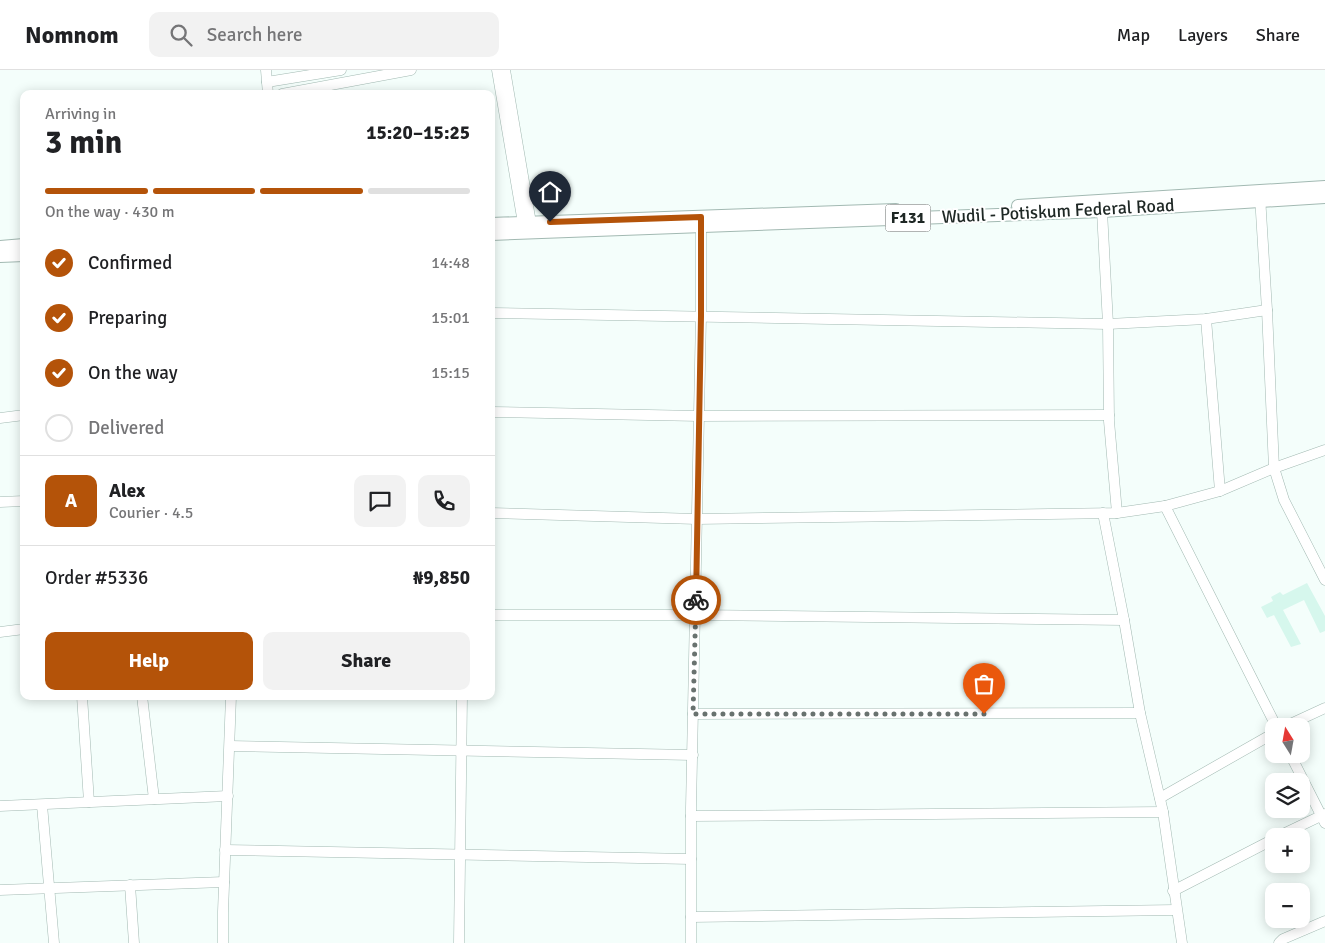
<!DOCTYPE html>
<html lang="en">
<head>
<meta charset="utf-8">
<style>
  body { margin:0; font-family:Signika,sans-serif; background:#f2f2f2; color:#202124; height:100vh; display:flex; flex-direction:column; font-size:19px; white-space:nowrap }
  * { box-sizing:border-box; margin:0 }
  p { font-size:16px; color:#757577 }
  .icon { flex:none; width:28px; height:28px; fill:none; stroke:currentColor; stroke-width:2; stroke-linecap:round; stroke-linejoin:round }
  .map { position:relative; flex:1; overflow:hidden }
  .details { position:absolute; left:20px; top:20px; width:475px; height:610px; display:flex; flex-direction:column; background:#fff; border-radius:10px; box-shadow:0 2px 12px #0003 }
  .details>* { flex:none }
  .needle { width:32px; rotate:349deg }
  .tools { position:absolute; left:1265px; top:648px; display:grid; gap:10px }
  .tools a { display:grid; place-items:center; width:45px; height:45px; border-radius:10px; background:#fff; box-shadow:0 2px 12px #0003; font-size:25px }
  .pin { position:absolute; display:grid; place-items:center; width:42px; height:42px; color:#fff; margin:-51px -21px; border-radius:50% 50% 50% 0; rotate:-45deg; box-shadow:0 0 5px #0007 }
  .pin .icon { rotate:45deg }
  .courier { position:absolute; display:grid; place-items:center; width:50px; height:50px; margin:-25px; border:4px solid #b45309; border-radius:50%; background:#fff; color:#222; box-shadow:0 1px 6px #0007 }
  .head em { font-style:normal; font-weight:700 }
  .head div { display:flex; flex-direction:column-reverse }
  .head { display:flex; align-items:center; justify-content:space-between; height:85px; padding:0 25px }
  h1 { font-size:32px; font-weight:700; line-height:38px }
  .bar { display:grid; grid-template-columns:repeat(4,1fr); gap:8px 5px; align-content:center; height:60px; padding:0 25px }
  .bar i { height:6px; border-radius:4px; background:#e0e0e0 }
  .bar .current { background:#b45309 }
  .bar p { grid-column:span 4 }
  .line { display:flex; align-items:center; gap:12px; padding:0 25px; border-top:1px solid #e0e0e0 }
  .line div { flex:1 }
  .round { display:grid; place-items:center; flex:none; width:52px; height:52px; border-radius:10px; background:#f2f2f2 }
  ol { padding:0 25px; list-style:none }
  li { display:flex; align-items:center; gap:15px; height:55px }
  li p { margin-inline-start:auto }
  li .icon { padding:5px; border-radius:50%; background:#b45309; color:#fff; stroke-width:4 }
  li:last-child { color:#757577 }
  li i { width:28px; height:28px; border:2px solid #e0e0e0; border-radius:50% }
  .cta { display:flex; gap:10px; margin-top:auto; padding:10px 25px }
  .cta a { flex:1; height:58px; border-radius:10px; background:#b45309; color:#fff; font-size:20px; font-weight:700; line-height:58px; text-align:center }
  .cta a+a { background:#f2f2f2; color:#202124 }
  header { display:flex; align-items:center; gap:30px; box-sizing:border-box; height:70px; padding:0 25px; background:#fff; border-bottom:1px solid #e0e0e0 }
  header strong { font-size:24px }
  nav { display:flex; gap:28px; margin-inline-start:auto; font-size:18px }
  .search { width:350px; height:45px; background:#f2f2f2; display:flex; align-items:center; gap:12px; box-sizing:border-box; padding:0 18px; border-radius:10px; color:#757577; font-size:19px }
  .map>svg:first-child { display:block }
  .built { fill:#d6f7ed }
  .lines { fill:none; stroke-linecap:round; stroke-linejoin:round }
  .minor-casing { stroke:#a2b9b2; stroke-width:11 }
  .major-casing { stroke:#a2b9b2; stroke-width:14 }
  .minor { stroke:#fff; stroke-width:10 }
  .major { stroke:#fff; stroke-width:12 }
  .done { stroke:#69726f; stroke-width:5; stroke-dasharray:0 9 }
  .route { stroke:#b45309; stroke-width:6 }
  .labels { text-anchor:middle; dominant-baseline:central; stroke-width:4; stroke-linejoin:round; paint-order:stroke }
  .shield { fill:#fff; stroke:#626866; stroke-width:1 }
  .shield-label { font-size:16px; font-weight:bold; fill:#1e2724 }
  .street-label { font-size:18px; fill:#1e2724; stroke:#fff }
</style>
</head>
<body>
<header>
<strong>Nomnom</strong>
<div class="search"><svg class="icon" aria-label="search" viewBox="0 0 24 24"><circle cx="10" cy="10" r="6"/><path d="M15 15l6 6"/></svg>Search here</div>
<nav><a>Map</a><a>Layers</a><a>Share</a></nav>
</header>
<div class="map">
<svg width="1325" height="873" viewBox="0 0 1325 873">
  <rect width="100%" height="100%" fill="#f4fefb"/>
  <path class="built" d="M1307,513L1325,546V561L1320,563L1304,530L1283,540L1301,574L1291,577L1274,545L1267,548L1261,537L1273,531L1271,527L1280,522L1283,525Z"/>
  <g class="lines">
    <defs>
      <g id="minor">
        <path d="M266,0L268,24"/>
        <path d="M497,0L524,159"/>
        <path d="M505,0L532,159"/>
        <path d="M267,12L341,0"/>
        <path d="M282,24L411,0"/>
        <path d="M1260,126L1267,240L1274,398L1284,430L1325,510"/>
        <path d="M1102,141L1108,254L1109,351L1117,443"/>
        <path d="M491,243L1108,254L1206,249L1267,240"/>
        <path d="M1206,249L1220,421"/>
        <path d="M491,342L699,346L1109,345"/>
        <path d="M0,348L24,345"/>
        <path d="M0,432L24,431"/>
        <path d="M1165,436L1276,656"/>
        <path d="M491,443L697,449L1117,443L1165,436L1220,421L1274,398L1325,380"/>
        <path d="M1103,443L1124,550L1140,643L1163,742L1182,873"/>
        <path d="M491,545H695L1124,550"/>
        <path d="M0,562L24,559"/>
        <path d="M82,626L89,732"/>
        <path d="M142,626L154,729"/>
        <path d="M693,644L1140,643"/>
        <path d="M1286,656L1325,638"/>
        <path d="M230,676L693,685"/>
        <path d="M1290,684L1325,753"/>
        <path d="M1160,728L1274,663"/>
        <path d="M42,735L54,873"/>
        <path d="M0,736L228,726"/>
        <path d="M691,746L1163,742"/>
        <path d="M1279,766L1325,744"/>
        <path d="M225,780L691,789"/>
        <path d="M130,815L134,873"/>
        <path d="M0,820L224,812"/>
        <path d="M1173,821L1274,769"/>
        <path d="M691,847L1176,840"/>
        <path d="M223,873V842L231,626"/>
        <path d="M459,873L462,626"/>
        <path d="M691,873V738L701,246V149"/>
        <path d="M1279,873L1283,869L1325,851"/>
      </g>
      <g id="major">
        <path d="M1018,136L1325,117"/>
        <path d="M491,154L896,140"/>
        <path d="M491,164L1102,141L1325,127"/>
        <path d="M0,177L24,175"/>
        <path d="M0,186L24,185"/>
      </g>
    </defs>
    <use href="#minor" class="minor-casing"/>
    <use href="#major" class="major-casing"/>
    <use href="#minor" class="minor"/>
    <use href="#major" class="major"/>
  </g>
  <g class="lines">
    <path class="done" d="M696,530L693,644H984"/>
    <path class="route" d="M550,152L701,147V246L696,530"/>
  </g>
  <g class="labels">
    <rect class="shield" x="885.5" y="134.5" width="45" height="27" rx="4"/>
    <g class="shield-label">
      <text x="908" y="148">F131</text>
    </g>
    <g class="street-label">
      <text transform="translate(1058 141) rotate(-3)">Wudil - Potiskum Federal Road</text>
    </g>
  </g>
</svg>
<div class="tools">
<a><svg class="needle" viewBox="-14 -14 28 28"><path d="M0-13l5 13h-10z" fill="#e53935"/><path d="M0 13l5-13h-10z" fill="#757577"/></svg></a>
<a><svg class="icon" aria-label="layers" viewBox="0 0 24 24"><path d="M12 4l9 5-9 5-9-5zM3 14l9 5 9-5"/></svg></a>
<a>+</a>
<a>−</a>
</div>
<div class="pin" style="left:984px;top:644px;background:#ea580c"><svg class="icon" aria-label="bag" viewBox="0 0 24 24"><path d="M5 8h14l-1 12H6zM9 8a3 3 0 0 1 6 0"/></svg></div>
<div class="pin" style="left:550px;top:152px;background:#1f2937"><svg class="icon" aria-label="home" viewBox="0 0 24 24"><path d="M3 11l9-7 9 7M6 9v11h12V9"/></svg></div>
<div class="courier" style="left:696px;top:530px"><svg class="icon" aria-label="bike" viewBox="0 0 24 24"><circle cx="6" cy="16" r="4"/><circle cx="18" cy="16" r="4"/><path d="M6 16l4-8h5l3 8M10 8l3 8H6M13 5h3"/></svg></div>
<section class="details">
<div class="head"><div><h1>3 min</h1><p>Arriving in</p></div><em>15:20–15:25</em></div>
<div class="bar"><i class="current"></i><i class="current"></i><i class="current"></i><i></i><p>On the way · 430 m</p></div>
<ol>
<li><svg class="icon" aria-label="check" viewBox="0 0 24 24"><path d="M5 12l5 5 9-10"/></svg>Confirmed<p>14:48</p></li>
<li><svg class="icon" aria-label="check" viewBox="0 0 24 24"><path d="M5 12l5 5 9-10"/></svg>Preparing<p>15:01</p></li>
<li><svg class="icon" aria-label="check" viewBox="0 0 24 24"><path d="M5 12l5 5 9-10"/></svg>On the way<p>15:15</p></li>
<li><i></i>Delivered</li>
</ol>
<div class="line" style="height:90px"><b class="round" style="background:#b45309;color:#fff">A</b><div><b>Alex</b><p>Courier · 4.5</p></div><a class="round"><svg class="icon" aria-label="chat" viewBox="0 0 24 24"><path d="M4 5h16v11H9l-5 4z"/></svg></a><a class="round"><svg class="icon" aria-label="phone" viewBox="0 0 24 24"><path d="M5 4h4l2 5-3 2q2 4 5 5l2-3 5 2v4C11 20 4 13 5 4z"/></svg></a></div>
<div class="line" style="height:65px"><div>Order #5336</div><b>₦9,850</b></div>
<div class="cta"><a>Help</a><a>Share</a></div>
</section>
</div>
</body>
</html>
